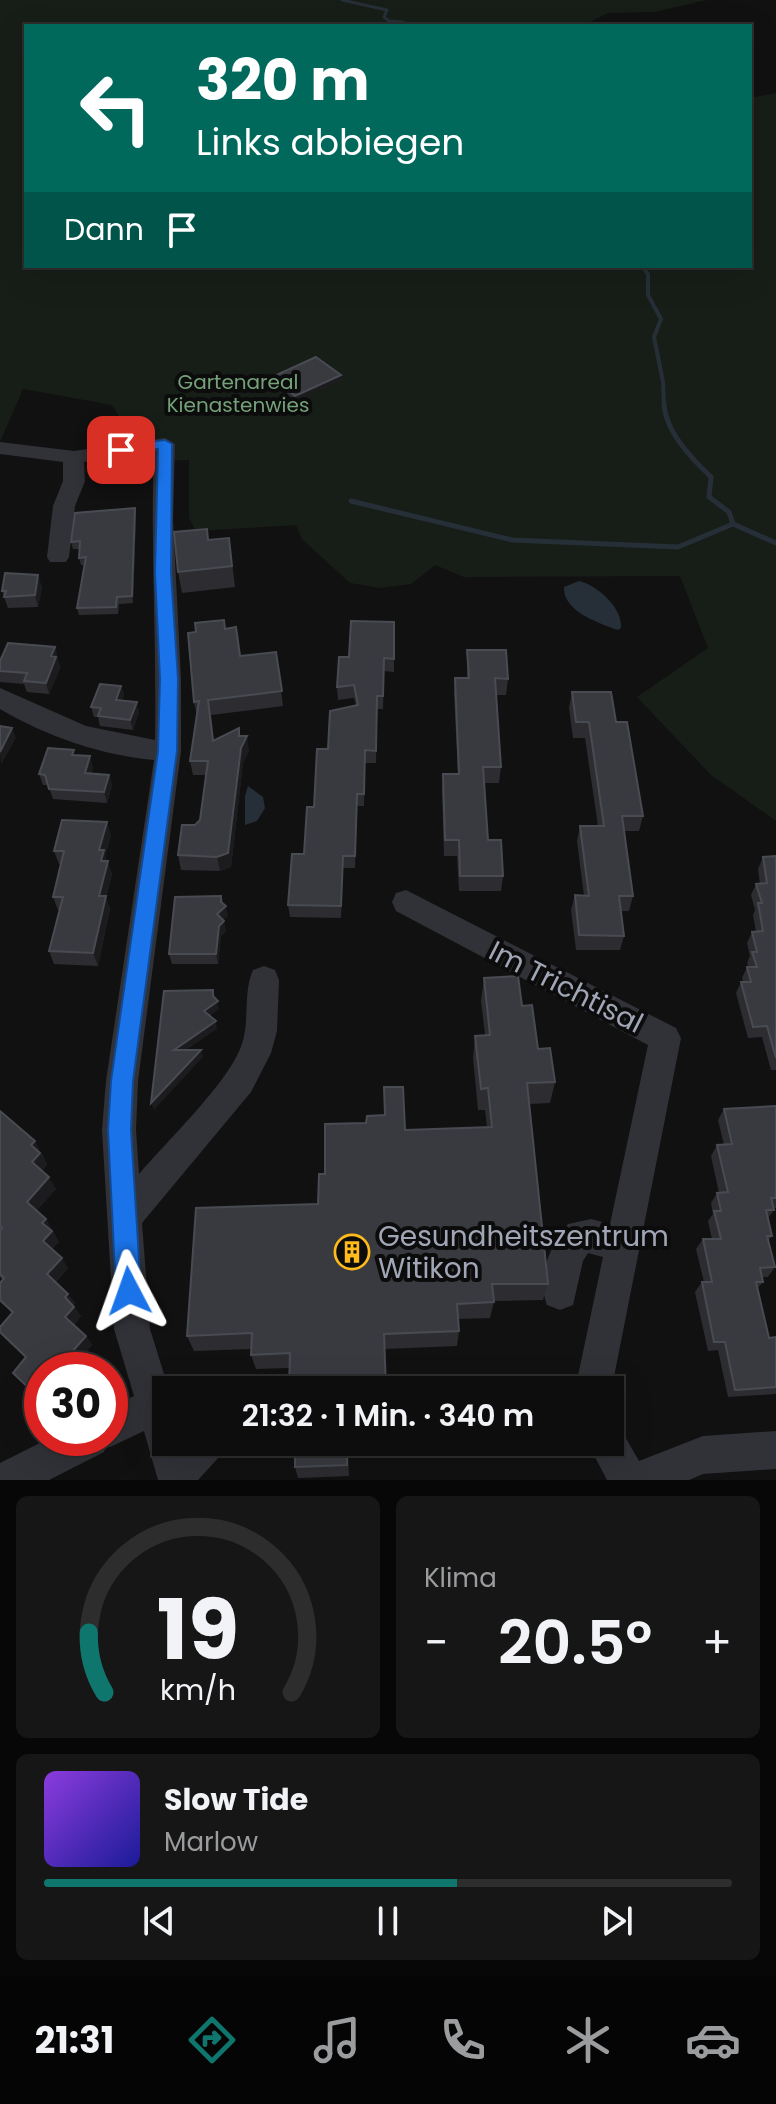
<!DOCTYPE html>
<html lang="de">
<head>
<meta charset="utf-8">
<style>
  :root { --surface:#0d0d0e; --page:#161617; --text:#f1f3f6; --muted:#9a9c9e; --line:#2d2d2e; --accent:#0f766e }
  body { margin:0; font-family:Poppins,sans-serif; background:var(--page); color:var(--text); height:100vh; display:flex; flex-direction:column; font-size:30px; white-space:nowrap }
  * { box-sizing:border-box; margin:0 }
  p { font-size:26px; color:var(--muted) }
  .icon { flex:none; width:44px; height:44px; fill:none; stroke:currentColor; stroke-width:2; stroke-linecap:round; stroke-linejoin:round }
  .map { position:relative; height:1480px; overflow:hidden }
  .sheet { display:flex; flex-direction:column; gap:16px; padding:16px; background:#070708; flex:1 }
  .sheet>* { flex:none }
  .banner { position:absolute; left:24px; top:24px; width:728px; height:244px; border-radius:0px; box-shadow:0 8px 32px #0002,0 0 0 2px var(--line); background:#00695c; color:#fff; overflow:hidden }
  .speed { position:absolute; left:24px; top:1352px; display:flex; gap:16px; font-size:40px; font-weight:700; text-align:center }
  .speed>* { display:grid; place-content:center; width:104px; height:104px; border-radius:50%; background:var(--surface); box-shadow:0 8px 32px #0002,0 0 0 2px var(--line); line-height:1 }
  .speed .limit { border:12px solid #d22; background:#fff; color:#111 }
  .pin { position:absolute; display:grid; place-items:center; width:68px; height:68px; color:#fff; margin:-34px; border-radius:16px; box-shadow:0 4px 12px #0006 }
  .me { position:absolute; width:88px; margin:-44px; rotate:356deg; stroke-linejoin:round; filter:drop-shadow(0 0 6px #0008) }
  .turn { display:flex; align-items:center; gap:28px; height:168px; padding:0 40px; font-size:36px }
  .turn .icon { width:104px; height:104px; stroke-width:2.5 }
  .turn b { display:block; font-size:56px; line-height:68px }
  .then { display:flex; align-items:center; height:76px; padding:0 40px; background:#0003; gap:16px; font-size:30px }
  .big { font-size:60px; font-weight:600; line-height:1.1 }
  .sheet .widget { flex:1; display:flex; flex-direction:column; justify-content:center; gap:12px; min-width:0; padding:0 28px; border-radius:12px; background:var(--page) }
  .sheet .dial { align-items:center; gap:0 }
  .dial svg { height:208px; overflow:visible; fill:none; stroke:var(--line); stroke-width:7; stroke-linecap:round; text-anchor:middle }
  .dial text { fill:var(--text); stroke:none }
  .song { display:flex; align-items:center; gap:24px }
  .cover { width:96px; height:96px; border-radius:12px; background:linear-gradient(135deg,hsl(270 70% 55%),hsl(240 70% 35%)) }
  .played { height:8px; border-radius:4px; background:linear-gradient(90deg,var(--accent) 60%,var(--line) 60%) }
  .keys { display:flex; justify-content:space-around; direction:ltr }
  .heat { display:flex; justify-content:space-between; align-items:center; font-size:44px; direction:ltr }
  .sheet .tiles { flex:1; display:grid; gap:16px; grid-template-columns:1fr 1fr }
  .widget:last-child { grid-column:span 2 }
  .trip { position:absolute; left:152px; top:1376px; width:472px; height:80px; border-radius:0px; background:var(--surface); box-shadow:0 8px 32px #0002,0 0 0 2px var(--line); font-weight:600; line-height:80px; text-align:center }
  .tabs { display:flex; height:128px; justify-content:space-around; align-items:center; background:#050506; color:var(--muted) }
  .tabs .icon { width:56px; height:56px }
  .tabs .active { color:var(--accent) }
  .tabs b { font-size:36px; color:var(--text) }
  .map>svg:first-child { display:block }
  .green { fill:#171e18 }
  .water { fill:#262f37 }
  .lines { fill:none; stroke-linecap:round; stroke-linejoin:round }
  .stream-far2 { stroke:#262f37; stroke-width:3 }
  .stream-far1 { stroke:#262f37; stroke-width:4 }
  .stream { stroke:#262f37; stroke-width:5 }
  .minor { fill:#313238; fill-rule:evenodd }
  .wall { fill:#2d2d31 }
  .shaded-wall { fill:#1c1c1f }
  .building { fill:#393a3f; stroke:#494b52; stroke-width:2 }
  .route { fill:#1a73e8; stroke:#114b97; stroke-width:2 }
  .labels { text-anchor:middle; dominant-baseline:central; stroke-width:8; stroke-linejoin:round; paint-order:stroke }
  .far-park-label { font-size:20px; fill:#75a279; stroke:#0c0c0d }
  .near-street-label { font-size:28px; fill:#a0a6b5; stroke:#0c0c0d }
  .near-poi-label { font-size:28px; fill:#a0a6b5; stroke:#0c0c0d; text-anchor:start }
</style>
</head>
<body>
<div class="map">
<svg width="776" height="1480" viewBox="0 0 776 1480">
  <rect width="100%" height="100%" fill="#111112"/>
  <path class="green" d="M0 0H707L655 12 608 13 582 26H26V266H750V98L776 93V821L711 775 637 697 708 648 680 576 464 577 435 565 411 584 380 588 350 583 302 539 296 525 196 531 189 518V460L164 461 165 445 138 446 112 405 23 389 0 442Z"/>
  <path class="water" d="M579 581C597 585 623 608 621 628L618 630C599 623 563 612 564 587Z
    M248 786 263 797 265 808 257 821 245 825V796Z"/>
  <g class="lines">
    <path class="stream-far2" d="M342 0 387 10 384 17 389 21 403 22 406 26"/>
    <path class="stream-far1" d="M642 266 648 274V295L661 319 654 337 663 382 664 405"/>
    <path class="stream" d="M664 403C665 431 691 458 711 477L709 497 729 512 733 524 776 543
      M351 501 512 540 678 547 733 524"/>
    <path class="minor" d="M165 438 175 444 173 520 181 679V751L138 1081 136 1130 139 1174C166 1142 225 1086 240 1049 251 1024 242 995 253 970L264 966 275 970 279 980 277 1031 271 1053 251 1092 142 1223 150 1329 169 1390H166V1442H225L220 1456 198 1480H158L144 1431 110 1447 106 1446 104 1452 49 1480H0V1463L50 1438H110V1408L134 1396 114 1329 102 1130 106 1081 154 760C100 755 46 736 0 709V688L86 726 155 740C157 644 150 548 154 452L84 462 85 481 75 506 69 557 66 562H50L47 557 53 506 63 481V462L0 454V442L74 451Z
      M406 890 676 1028 681 1038 610 1397V1390H575L603 1257 588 1253 583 1261 573 1305 560 1310 547 1305C536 1277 550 1246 568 1224L591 1219 610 1224 648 1045 396 911 392 902 396 893Z
      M610 1424 620 1428 639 1461 703 1436 776 1431V1469L703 1474 689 1480H607L587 1442H610Z"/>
  </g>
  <path class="wall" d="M341 375V380L296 401 273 382 272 377Z
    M135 508 136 516 133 603 119 604 118 614 79 615 77 608 84 565H81L79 558 80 549H73L71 542Z
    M229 538 235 587 182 593 178 572 209 540Z
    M42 587 38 607 8 608 2 591Z
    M394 622V672L384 671 383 709H377L376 763H365L364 806H357L355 868H343L341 918 290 917 288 905 304 854 328 749 356 706 354 698 338 700 337 687 349 657Z
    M225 629 240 656 276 652 283 706 211 715 214 740 239 728 240 736 249 751 243 763 231 867 220 871 181 870 178 855 195 825 200 820 206 775H193L190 761 197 716 194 702Z
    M55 647 60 668 49 694 27 692 24 684 0 682V661Z
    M467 650 508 679 506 695H496L501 767 499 783H484L488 840 503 876 501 891H459L457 856H444L442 790 443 774H458L454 694 455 678H467Z
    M121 686 124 695 122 700 139 711 133 730 100 726 98 717H94L91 707Z
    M572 692 616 722 643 816 639 831H624L633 896 629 911H621L624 936 620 950H576L571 910 575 895 584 896 577 841 580 826H598L585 738H573L569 708Z
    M76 755 93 767 91 774 109 775 112 785 107 803 53 799 48 785H43L39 774Z
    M111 835 105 856 112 874 106 898 110 909 98 966 54 964 49 951 60 910H58L53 897 61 864H59L54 851Z
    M776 856V1070H771L762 1037 748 1038 736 993 741 982H743L742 978 747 967H749L747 963 750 956 747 943 752 932 756 931 753 915 755 910 751 895 756 884H760L758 869 763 857Z
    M221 896 228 916 223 920 226 931 221 936 218 964H172L169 954Z
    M484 978 522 1006 538 1049 555 1082 550 1103 529 1104 548 1284 543 1300 494 1301 490 1318 458 1319 459 1331 457 1346 385 1349 289 1368 256 1369 251 1355V1349L194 1351 187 1336 318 1204 325 1174 405 1130 487 1127 485 1110H478L473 1058 475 1036 485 1035 481 1001Z
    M776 1106V1208H773L774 1210 768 1218 772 1236 768 1241 775 1267 768 1277H762L763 1282 757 1289 769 1338 776 1337V1394L728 1397 718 1350 708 1351 695 1292 702 1282H704L696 1249 703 1239H712L708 1221 713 1214 711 1203 717 1193H719L711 1156 717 1145H724L718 1120 724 1109Z
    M0 1111 42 1154 47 1165 42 1171 56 1189 36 1211 46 1219 59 1242 52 1249 68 1268 56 1282 68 1294 75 1303 73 1306 81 1316 74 1325 86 1336 92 1345 71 1370H42V1402L13 1373 26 1358 0 1332 12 1313 0 1302V1283L3 1280 0 1277Z
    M295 1442H369V1451L348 1452 349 1476 298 1478 295 1467Z"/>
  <path class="shaded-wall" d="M341 375V380L296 401 295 396Z
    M135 508 136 516 133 603 132 596Z
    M38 575 42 587 38 607 35 595Z
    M55 647 60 668 49 694 46 683 51 656Z
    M121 686 124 695 119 709 116 700Z
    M137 702 139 711 133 730 130 720Z
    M12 728 16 738 1 765 0 752Z
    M239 728 241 743 247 736 249 751 243 763 231 867 220 871 217 857 239 736Z
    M90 756 93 767 88 784 85 773Z
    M109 775 112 785 107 803 104 792Z
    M107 822 111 835 105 856 112 874 106 898 110 909 98 966 93 953 99 896V850Z
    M221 896 223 906H226L228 916 219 924 217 914Z
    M224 921 226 931 221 936 218 964 216 954 219 926Z
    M213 990 219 1009 206 1019 204 1011 213 996Z
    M216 1021 217 1029 176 1057 174 1050Z
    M201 1050 203 1057 154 1110 151 1103Z
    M35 1141 47 1165 39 1174 32 1162 31 1145Z
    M49 1177 56 1189 34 1213 27 1202Z
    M46 1219 59 1242 50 1252 43 1241 42 1223Z
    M62 1258 68 1268 54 1284 47 1274Z
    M68 1294 75 1303 72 1307 65 1297Z
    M74 1307 81 1316 72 1327 65 1317Z
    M86 1336 92 1345 71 1370H56Z
    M42 1386V1402L35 1394Z"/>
  <path class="building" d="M316 357 341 375 295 396 272 377Z
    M135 508 132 596 117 597 116 607 77 608 86 557 79 558 80 541 71 542 75 513Z
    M207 529 208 540 229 538 232 566 178 572 174 532Z
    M5 573 38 575 35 595 4 597 6 591H2Z
    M224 620 225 629 236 627 240 656 276 652 282 691 208 700 213 741 239 728V736H247L241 748 228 853 217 857 178 855 182 825H195L200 820 208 761H190L199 701 194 702 188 633 196 632 195 623Z
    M351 621 394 622V659L384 658 383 696H377L376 751 365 750 364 794H357L355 856H343L341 906 288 905 292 854H304L307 807H314L317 749H328L330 711 358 705 354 685 337 687 339 657H349Z
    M8 643 55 647 51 656 56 657 46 683 24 681 27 673 0 671V661Z
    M467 650H506L508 679 495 678 501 767H483L488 840H501L503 876H460L459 840H445L443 774H459L455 678H469Z
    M100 684 121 686 116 700 137 702 130 720 98 716 101 708 91 707Z
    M572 692H611L616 722H627L643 816H622L633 896H619L624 936 579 935 575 895 589 896 580 826H604L589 722H576Z
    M0 726 12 728 0 752Z
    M48 748 74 750 72 755 90 756 85 773 109 775 104 792 49 789 45 775 39 774Z
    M62 820 107 822 99 850H104L101 861H108L99 896H106L93 953 49 951 63 897H53L64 851H54Z
    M776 856V1058L767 1026 753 1027 741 982H751L747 967H757L752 952H757L752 932 763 931 758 903H762L756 884 767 883 763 857Z
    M221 896V902L226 906 217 914 224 921 219 926 216 954H169L175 897Z
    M518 976 522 1006 532 1005 538 1049 550 1048 555 1082 527 1083 548 1284H492L494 1302 457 1304 459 1331 384 1334 386 1390H289L290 1353 251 1355 252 1333 187 1336 196 1208 318 1204 319 1174H325V1124L366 1123 367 1116 385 1115 384 1087H403L405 1130 492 1127 488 1088 481 1089 475 1036 490 1035 484 978Z
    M213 990V996L218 1001 204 1011 216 1021 174 1050H201L151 1103 164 991Z
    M776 1106V1198H771L774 1210H766L772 1236H767L775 1267 760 1268 763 1282H756L769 1338 776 1337V1387L735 1390 725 1342H714L702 1282H712L703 1239H721L714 1211H721L717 1193 728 1192 717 1145 732 1144 724 1109Z
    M0 1111 35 1141 31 1145 40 1153 32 1162 49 1177 27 1202 46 1219 42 1223 52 1231 43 1241 62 1258 47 1274 68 1294 65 1297 74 1307 65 1317 86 1336 56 1370H42V1386L35 1394 13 1373 26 1357 0 1332V1327L13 1312 0 1300V1283L4 1278 0 1274V1230L2 1228 0 1225Z
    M295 1442H347V1465L295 1467Z"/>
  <path class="route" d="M165 440 172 444 171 573 178 679 177 751 133 1081 131 1130 141 1291 138 1300 129 1304 120 1300 116 1291 108 1130 111 1081 158 751 160 679 155 573 158 449 121 454 114 450 121 445Z"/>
  <defs>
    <g id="building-ring" transform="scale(1.8)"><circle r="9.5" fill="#0c0c0d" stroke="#ffba1c" stroke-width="1.5"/><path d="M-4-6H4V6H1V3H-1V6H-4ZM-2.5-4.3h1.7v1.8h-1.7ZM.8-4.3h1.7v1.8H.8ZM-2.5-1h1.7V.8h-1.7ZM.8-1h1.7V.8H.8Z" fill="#ffba1c"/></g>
  </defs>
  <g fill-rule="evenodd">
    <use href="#building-ring" x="352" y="1252"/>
  </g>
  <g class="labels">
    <g class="far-park-label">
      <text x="238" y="382">Gartenareal<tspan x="238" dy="23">Kienastenwies</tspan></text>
    </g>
    <g class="near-street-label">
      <text transform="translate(566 987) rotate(27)">Im Trichtisal</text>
    </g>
    <g class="near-poi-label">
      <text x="378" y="1236">Gesundheitszentrum<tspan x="378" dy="32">Witikon</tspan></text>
    </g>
  </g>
</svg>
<div class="speed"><div class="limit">30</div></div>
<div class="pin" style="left:121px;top:450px;background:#d93025"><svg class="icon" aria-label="arrive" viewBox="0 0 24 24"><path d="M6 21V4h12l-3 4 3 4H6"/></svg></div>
<svg class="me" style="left:129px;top:1291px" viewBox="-20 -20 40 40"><path d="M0-17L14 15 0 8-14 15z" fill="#1a73e8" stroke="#fff" stroke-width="4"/></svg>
<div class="trip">21:32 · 1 Min. · 340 m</div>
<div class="banner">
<div class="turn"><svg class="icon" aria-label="left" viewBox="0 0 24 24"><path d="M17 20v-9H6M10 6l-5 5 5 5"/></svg><div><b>320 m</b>Links abbiegen</div></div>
<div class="then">Dann<svg class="icon" aria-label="arrive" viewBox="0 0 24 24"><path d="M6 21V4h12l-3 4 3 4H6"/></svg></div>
</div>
</div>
<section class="sheet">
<div class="tiles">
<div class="widget dial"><svg viewBox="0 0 100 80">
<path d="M14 69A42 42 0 1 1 86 69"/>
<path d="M14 69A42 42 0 0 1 8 46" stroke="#0f766e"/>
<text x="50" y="56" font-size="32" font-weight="700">19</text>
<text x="50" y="72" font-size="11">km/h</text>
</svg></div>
<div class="widget"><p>Klima</p>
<div class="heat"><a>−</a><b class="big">20.5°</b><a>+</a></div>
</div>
<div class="widget">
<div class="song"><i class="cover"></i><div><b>Slow Tide</b><p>Marlow</p></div></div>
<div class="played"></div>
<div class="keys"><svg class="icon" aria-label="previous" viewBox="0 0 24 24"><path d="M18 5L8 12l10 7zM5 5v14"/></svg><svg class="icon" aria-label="pause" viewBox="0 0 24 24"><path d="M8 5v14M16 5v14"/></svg><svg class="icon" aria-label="next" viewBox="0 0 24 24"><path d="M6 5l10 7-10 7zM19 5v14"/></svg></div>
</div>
</div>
</section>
<nav class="tabs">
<b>21:31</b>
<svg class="icon active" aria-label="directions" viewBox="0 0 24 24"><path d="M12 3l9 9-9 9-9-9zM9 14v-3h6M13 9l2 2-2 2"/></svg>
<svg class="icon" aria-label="music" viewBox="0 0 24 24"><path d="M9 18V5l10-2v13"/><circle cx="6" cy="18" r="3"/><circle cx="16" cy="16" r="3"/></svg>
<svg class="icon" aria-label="phone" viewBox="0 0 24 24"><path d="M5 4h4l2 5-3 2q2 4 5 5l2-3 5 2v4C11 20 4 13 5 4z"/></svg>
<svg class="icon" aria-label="climate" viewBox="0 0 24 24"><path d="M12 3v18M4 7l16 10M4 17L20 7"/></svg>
<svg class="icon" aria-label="car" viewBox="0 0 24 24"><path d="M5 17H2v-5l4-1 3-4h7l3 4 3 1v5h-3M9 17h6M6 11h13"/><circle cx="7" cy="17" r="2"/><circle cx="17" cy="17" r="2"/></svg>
</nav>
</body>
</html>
